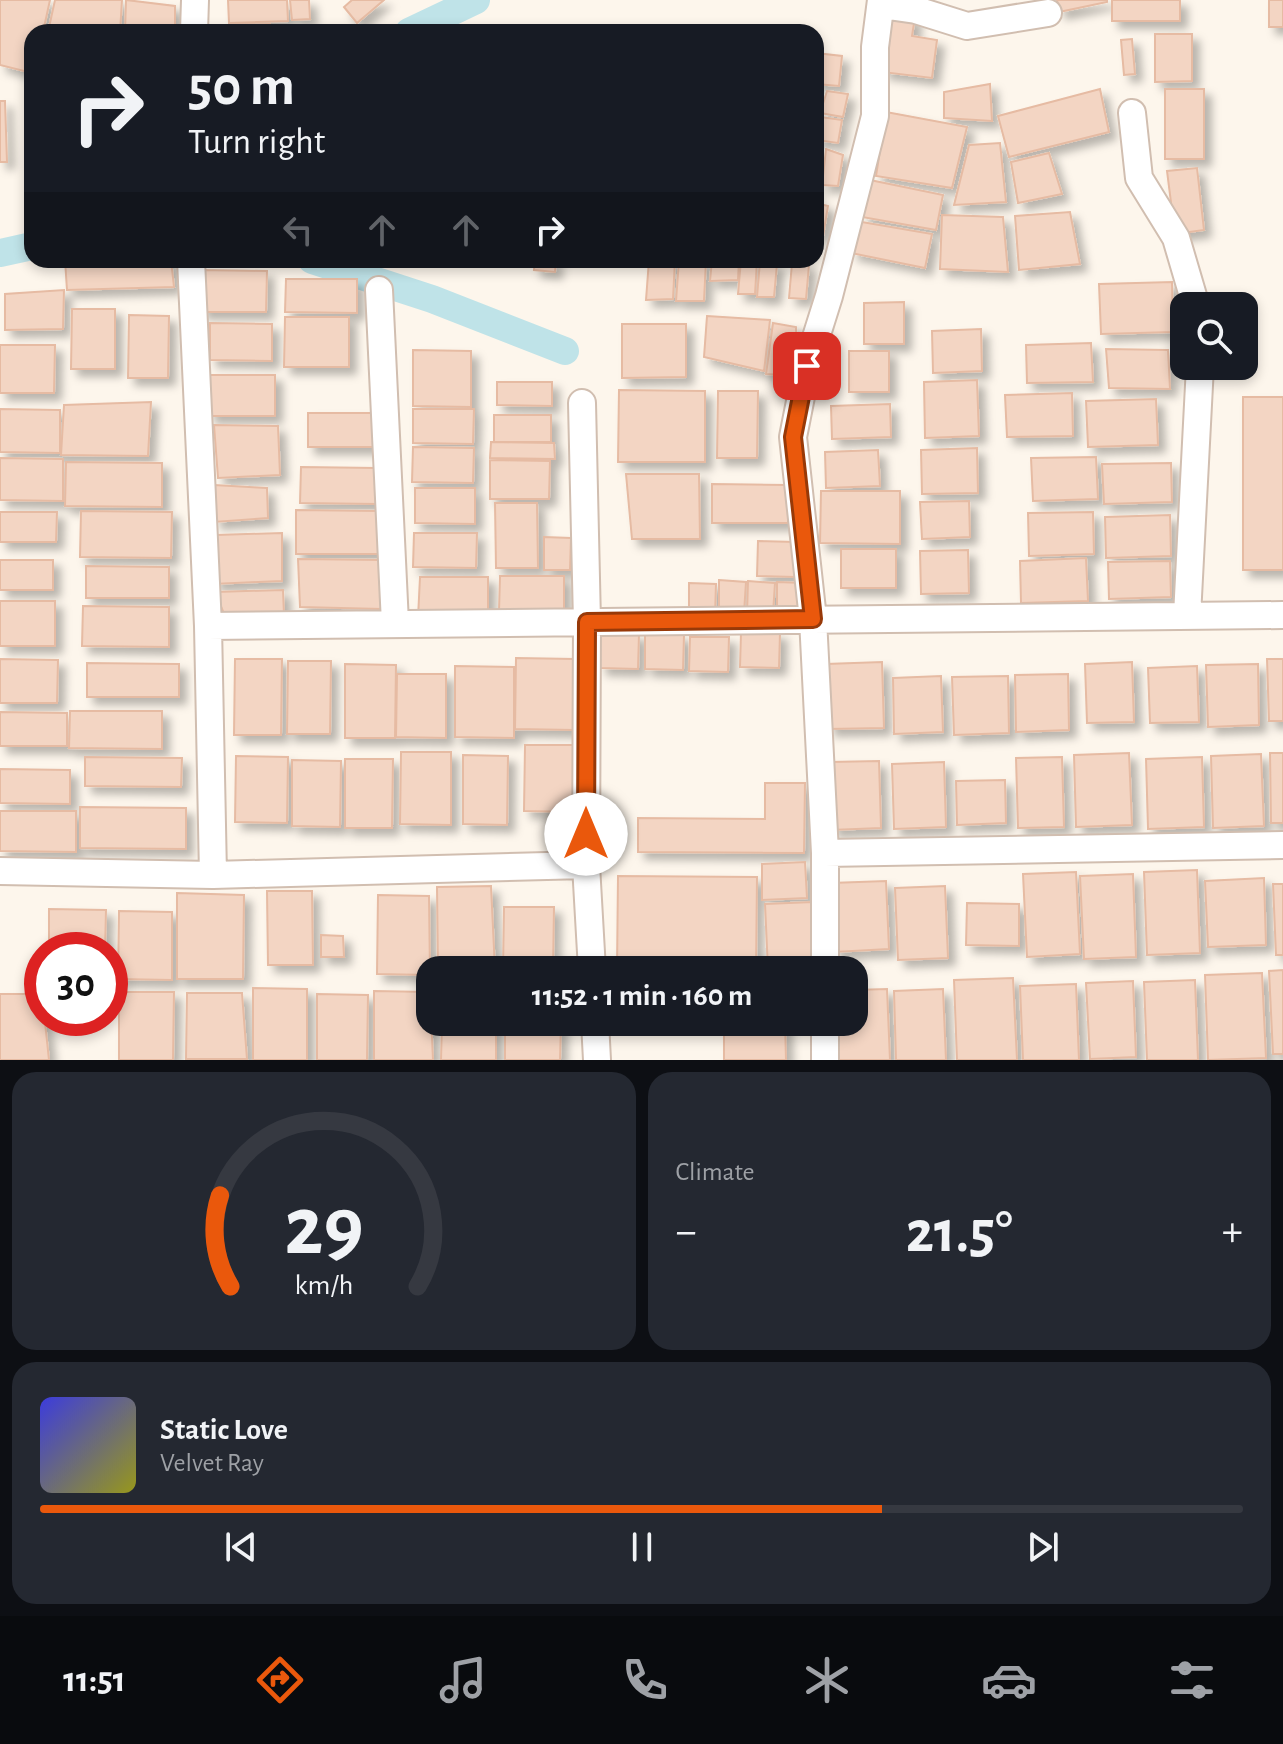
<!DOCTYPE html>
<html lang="en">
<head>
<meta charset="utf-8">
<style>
  :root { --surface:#171b24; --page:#242831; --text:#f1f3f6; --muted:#9ea1a6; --line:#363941; --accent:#ea580c }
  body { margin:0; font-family:"Alegreya Sans",sans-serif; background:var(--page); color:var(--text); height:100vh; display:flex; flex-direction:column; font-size:30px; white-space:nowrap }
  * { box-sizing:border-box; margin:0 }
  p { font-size:26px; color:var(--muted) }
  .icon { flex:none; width:44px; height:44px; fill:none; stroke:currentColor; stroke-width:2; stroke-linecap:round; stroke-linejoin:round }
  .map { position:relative; height:1060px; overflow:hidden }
  .drawer { display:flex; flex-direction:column; gap:12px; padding:12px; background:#0d0f14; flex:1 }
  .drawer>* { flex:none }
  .guide { position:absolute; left:24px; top:24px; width:800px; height:244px; border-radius:24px; box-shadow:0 4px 12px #0003; background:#171b24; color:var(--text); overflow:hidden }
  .controls { position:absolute; left:1170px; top:292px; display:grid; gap:16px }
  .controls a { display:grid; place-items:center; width:88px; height:88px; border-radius:16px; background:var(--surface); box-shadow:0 4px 12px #0003; font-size:40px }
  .speed { position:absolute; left:24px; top:932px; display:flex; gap:16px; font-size:40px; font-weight:700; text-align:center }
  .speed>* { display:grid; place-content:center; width:104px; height:104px; border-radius:50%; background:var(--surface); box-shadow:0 4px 12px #0003; line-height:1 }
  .speed .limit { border:12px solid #d22; background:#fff; color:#111 }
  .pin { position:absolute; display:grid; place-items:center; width:68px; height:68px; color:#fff; margin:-34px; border-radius:16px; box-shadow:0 4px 12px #0006 }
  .me { position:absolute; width:88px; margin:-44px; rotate:0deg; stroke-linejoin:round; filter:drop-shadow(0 0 6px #0008) }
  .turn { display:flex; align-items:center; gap:28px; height:168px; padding:0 32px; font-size:36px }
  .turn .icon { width:104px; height:104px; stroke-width:2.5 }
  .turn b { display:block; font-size:56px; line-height:68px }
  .lanes { display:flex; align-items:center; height:76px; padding:0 32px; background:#0003; justify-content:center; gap:40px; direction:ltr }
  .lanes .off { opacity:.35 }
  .big { font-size:60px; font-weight:700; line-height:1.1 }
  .drawer .card { flex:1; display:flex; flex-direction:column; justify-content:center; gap:12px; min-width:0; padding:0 28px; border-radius:24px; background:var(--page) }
  .drawer .dial { align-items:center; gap:0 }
  .dial svg { height:208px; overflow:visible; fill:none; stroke:var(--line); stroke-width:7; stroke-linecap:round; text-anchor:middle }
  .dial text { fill:var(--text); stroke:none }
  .song { display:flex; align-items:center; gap:24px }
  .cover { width:96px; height:96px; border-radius:12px; background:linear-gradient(135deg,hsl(240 70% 55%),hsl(60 70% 35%)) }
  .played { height:8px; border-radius:4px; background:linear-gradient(90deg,var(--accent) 70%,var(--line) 70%) }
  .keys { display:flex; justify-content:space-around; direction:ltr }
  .heat { display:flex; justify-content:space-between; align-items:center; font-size:44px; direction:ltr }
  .drawer .tiles { flex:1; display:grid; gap:12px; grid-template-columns:1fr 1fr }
  .card:last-child { grid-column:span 2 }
  .trip { position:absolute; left:416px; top:956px; width:452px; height:80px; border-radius:24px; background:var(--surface); box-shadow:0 4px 12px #0003; font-weight:700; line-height:80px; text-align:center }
  .tab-bar { display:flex; height:128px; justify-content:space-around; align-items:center; background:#090b0e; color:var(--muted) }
  .tab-bar .icon { width:56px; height:56px }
  .tab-bar .active { color:var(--accent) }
  .tab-bar b { font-size:36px; color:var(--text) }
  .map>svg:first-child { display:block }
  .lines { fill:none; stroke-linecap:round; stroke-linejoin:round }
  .canal { stroke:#bfe3e8; stroke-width:28 }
  .building { fill:#f3d5c3; stroke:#e6bba3; stroke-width:2; filter:url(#shadow) }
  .minor-casing { stroke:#d1beb0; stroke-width:30 }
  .minor { stroke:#fff; stroke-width:26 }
  .route-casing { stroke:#983908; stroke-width:20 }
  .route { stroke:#ea580c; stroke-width:14 }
</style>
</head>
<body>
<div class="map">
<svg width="1283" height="1060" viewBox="0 0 1283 1060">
  <defs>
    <filter id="shadow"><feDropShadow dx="7" dy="7" stdDeviation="4" flood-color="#0004"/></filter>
  </defs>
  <rect width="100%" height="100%" fill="#fdf6ec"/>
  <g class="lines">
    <path class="canal" d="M409 32 476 0
      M0 253 32 246
      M312 260 432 299 565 351"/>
  </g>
  <path class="building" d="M0 0H50L43 32H32V73L0 65Z
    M55 0H122L120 32H48Z
    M126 0 175 6V32H125Z
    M228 0H287L288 21 229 23Z
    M290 0H309L310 19 292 20Z
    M352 0H384L357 23 344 7Z
    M1057 0H1107V2L1059 12Z
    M1112 0H1180V21H1112Z
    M1269 0H1283V27H1269Z
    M889 13 915 17 912 36 937 40 932 78 882 72Z
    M270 24 271 32H231V25Z
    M323 28V32H295L294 29Z
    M1155 34H1192V81L1155 82Z
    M1132 39 1135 74 1124 75 1121 40Z
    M816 53 842 56 839 86 816 84Z
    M990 84 992 121 944 118V92Z
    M1100 89 1109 132 1009 157 998 116Z
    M1165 89H1204V159H1165Z
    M827 91 848 94 843 117 820 113Z
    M0 101H5L7 162H0Z
    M886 112 967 127 952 188 876 176Z
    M821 117 842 120 838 143 816 140Z
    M1000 143 1006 202 954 205 969 145Z
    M826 149 843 155 838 186 822 185Z
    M1049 153 1062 194 1018 203 1011 162Z
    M1197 168 1204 230 1175 234 1167 171Z
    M870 180 943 195 936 230 862 217Z
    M816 203 828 206 823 236 816 235Z
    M1070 212 1080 264 1019 270 1015 216Z
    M942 215 1003 217 1008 272 940 269Z
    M856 221 932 234 925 268 851 253Z
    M65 260H171L174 287 67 290Z
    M535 260H556L555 272 534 270Z
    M649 260H675L673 299 646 300Z
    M679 260H706L704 301H676Z
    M712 260H739L738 280 710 281Z
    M741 260 757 261 755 294H738Z
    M760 261 777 264 774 297H757Z
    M792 263 809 265 806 299 789 298Z
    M200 270 267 271 266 312H200Z
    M286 279H357V313L285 312Z
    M1172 282 1173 332 1101 334 1099 284Z
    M64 290 63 329 5 330V294Z
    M904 302V344H864V303Z
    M72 309H115V369H71Z
    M129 315 169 316 168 378H128Z
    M707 316 770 320 764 371 704 357Z
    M285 317H349V367H284Z
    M210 323 272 324V361L210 360Z
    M773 323 796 327 797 376 766 374Z
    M622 324H686V377L622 378Z
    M981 329 982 371 933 373 932 331Z
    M1091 343 1093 382 1027 383 1026 345Z
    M0 345H55L54 393H0Z
    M1106 349 1168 350 1170 389 1109 388Z
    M413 350 471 351V407L413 406Z
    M849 351H889V392H849Z
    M209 375H275V416H208Z
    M977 380 979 436 925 438 924 382Z
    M497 382H552V406L497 405Z
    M619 390 705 391V462H618Z
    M718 391H758L757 458H717Z
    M1072 393 1073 436 1007 437 1005 395Z
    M1243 397H1283V570H1243Z
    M1156 399 1158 445 1088 447 1086 401Z
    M151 402 148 456 61 455 64 405Z
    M890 404 891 437 832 439 831 406Z
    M0 409 60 410V453L0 452Z
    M413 409H474L473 444 413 443Z
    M308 413H377V447H308Z
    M494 415H551V442H494Z
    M214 425 278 426 280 475 218 478Z
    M491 442 554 443 555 459 490 458Z
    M413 447 474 448 473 483 412 482Z
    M977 448 978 493 922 494 921 450Z
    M878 450 880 486 826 488 825 452Z
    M1096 457 1098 499 1033 501 1031 458Z
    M0 458 63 459V501L0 500Z
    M490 460 550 461 549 499H490Z
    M66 462 162 463V507L65 506Z
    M1171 463 1172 502 1104 504 1102 464Z
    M301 467 377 468V504L300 503Z
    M626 474H699L700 539H632Z
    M712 484 788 485V523H712Z
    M214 485 267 488 268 518 214 522Z
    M415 488H475V524L415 523Z
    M821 491H900V544L820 543Z
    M969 501 970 537 922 539 920 502Z
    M495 503H537L538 568H496Z
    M296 510 379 511V554H296Z
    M81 511 172 512 171 558 80 557Z
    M0 512H57L56 542H0Z
    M1093 512 1094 554 1029 556 1028 513Z
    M1170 515 1171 556 1106 558 1105 517Z
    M282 533V581L213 584 216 535Z
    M414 533H477L476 568 413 567Z
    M544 537 571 538 570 570H544Z
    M758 541 796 542 795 577 757 576Z
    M841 549H896V588H841Z
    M968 550 969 593 921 594 920 551Z
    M1086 558 1088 601 1021 603 1020 561Z
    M298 559 384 560 382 609 300 607Z
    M0 560H53V590H0Z
    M1170 561 1171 597 1109 599 1108 562Z
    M86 566 169 567V598H86Z
    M500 576H564V612L499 611Z
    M420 577H488V616L418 618Z
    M719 580 746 582 744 613H719Z
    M748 581 775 583 773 614H747Z
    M777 582 804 583 803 615H777Z
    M689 583 716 584 715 615H689Z
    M283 590 284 615 227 621 215 592Z
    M0 601H55V646H0Z
    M83 606 169 607V647L82 646Z
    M741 632 780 633 779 668 740 667Z
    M600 633 639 634 638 669 600 668Z
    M645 634 684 635 683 670 645 669Z
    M690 637H729L728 672 689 671Z
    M516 658 575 659 574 730 515 729Z
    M0 659 58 660 57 703H0Z
    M235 659H282L281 735H234Z
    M1267 659H1283V721H1269Z
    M288 661H331L330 734H287Z
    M882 662 884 728 828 729 826 664Z
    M1132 662 1134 722 1087 723 1085 664Z
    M87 663 179 664V697H87Z
    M345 664 396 665 395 738H345Z
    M1258 664 1259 725 1208 727 1206 665Z
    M455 666 514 667V738L455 737Z
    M1197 666 1199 722 1150 723 1148 668Z
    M397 674H446V738L396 737Z
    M1068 674 1069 730 1016 732 1015 675Z
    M941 676 943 732 894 734 893 678Z
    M1008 676 1009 733 954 735 952 677Z
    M70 711H162V749L69 748Z
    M0 712 67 713V746H0Z
    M525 745H578L577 812 524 811Z
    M401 752H451V825L400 824Z
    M1129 753 1132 825 1076 827 1074 755Z
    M1270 753H1283V823H1271Z
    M1261 754 1264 826 1213 828 1211 756Z
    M463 755 508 756 507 825 463 824Z
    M236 756 288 757 287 823 235 822Z
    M85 757 182 758 181 787 85 786Z
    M1062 757 1064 827 1018 828 1016 758Z
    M1202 757 1204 827 1148 829 1146 759Z
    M345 759H393L392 828H345Z
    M292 760 341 761 340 827 292 826Z
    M879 761 881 828 831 830 830 762Z
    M944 762 946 827 894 829 892 764Z
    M0 769 70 770V804L0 803Z
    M1005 780 1006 823 957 825 956 781Z
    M765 783H805L804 853 638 852V818L765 819Z
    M80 807 186 808V849L80 848Z
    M0 811H76V852L0 851Z
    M805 862 807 898 762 900V864Z
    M1197 870 1200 953 1147 955 1144 872Z
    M1076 872 1080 954 1027 957 1023 874Z
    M1133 874 1136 957 1084 959 1080 876Z
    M618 876 757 877 756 970H617Z
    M1264 878 1266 945 1208 947 1205 881Z
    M886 881 889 949 834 952 831 883Z
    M1273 884H1283V955H1276Z
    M491 886 495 970H438L437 887Z
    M945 886 948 958 898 960 895 888Z
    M267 891H312L313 965H268Z
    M177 893 244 895 243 979H177Z
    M378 895 429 896 430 975 377 974Z
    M813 902 823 970H768L765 904Z
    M967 903 1019 904V946L966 945Z
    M504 907H554L553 970H503Z
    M49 909 106 910 105 950H49Z
    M119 911 172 912V980L118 979Z
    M321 935 343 936 344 957H321Z
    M1283 970V1054H1273L1269 971Z
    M1262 973 1266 1058 1208 1060 1205 975Z
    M1013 978 1017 1060H957L954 980Z
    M1195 980 1198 1060H1147L1144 982Z
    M1133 981 1136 1057 1090 1059 1086 983Z
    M1076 984 1079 1060H1023L1020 986Z
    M253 988 307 989V1060H253Z
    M887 989 890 1060H830L829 1022H854V990Z
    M943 989 946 1060H896L894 991Z
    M374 991 430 992 433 1060H374Z
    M119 992H174L173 1060H119Z
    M187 993H242L247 1059H186Z
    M0 994H42L49 1060H0Z
    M317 994 368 995 367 1060H317Z
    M442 1022H496V1060H441Z
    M505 1022H561L560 1060H505Z
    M724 1022H785L786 1060H724Z"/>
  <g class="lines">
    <g class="minor-casing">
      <path id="minor" d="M881 5 916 10 967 26 1048 13
        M194 32 195 0
        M1132 113 1139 178 1176 238 1196 306
        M191 260 208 626 213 875
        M379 290 395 623
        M582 403 587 622 586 865 592 970
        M1187 616 1200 366
        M208 626 1283 615
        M825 853 1283 845
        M0 871 213 875 586 865
        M825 970V853L813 619 793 437 807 366 829 296 875 116V47L881 0
        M595 1022 597 1060
        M825 1022V1060"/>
    </g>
    <use href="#minor" class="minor"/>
  </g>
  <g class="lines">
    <g class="route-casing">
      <path id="route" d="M586 834 587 622 813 619 793 437 807 366"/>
    </g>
    <use href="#route" class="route"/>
  </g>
</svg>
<div class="controls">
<a><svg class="icon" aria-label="search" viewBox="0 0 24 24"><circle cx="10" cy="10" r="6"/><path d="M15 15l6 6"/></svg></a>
</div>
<div class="speed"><div class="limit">30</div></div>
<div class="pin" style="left:807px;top:366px;background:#d93025"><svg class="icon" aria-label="arrive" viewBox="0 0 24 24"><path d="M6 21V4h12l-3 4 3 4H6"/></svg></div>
<svg class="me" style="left:586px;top:834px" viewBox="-20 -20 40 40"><circle r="19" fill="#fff"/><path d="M0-13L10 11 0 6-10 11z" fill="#ea580c"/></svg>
<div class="trip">11:52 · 1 min · 160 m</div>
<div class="guide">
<div class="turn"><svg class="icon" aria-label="right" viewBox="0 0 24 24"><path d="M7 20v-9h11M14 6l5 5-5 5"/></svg><div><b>50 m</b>Turn right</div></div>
<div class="lanes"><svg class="icon off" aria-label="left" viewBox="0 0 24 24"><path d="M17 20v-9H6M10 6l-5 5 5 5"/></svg><svg class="icon off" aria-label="ahead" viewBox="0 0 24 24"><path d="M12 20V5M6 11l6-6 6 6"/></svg><svg class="icon off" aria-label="ahead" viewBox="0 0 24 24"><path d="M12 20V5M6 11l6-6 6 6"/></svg><svg class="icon" aria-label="right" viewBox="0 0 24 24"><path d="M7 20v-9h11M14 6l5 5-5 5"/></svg></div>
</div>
</div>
<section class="drawer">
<div class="tiles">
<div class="card dial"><svg viewBox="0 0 100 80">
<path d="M14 69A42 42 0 1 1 86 69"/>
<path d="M14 69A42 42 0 0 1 10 34" stroke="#ea580c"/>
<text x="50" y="56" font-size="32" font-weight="700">29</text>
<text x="50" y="72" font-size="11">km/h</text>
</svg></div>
<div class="card"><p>Climate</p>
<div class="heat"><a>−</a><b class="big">21.5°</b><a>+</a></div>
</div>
<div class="card">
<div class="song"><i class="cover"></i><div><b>Static Love</b><p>Velvet Ray</p></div></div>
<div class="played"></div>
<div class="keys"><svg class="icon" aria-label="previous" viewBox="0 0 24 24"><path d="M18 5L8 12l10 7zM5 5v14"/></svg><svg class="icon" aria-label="pause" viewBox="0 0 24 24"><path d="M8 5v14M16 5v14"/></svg><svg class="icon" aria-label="next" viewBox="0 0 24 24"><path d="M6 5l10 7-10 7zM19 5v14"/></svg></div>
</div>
</div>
</section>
<nav class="tab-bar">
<b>11:51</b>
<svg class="icon active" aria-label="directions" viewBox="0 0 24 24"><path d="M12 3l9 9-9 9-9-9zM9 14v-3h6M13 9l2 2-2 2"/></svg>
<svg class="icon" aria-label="music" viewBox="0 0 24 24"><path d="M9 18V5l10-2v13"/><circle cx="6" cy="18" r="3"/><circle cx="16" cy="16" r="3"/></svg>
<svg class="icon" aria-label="phone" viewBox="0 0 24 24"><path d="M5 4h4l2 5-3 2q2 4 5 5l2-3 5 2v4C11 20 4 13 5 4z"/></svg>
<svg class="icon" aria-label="climate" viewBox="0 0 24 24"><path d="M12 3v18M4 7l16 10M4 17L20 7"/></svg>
<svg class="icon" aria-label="car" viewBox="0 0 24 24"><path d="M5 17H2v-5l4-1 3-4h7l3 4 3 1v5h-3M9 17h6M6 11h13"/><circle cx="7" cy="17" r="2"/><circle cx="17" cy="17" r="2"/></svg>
<svg class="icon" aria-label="filters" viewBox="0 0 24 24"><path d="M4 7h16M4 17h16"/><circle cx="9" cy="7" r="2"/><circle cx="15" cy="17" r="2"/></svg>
</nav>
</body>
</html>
